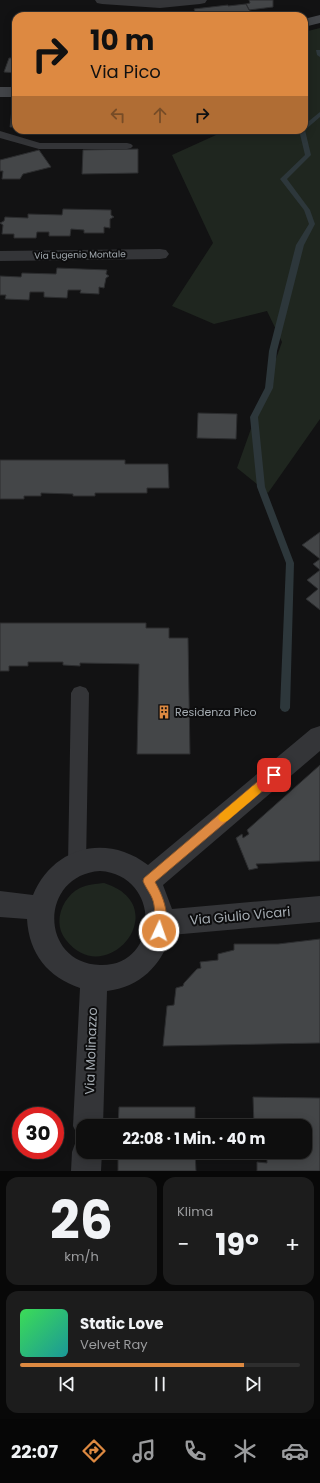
<!DOCTYPE html>
<html lang="de">
<head>
<meta charset="utf-8">
<style>
  :root { --surface:#0e0e0e; --page:#1c1c1c; --text:#f1f3f6; --muted:#9b9c9e; --line:#2e2e2e; --accent:#dd8941 }
  body { margin:0; font-family:Poppins,sans-serif; background:var(--page); color:var(--text); height:100vh; display:flex; flex-direction:column; font-size:15px; white-space:nowrap }
  * { box-sizing:border-box; margin:0 }
  p { font-size:13px; color:var(--muted) }
  .icon { flex:none; width:22px; height:22px; fill:none; stroke:currentColor; stroke-width:2; stroke-linecap:round; stroke-linejoin:round }
  .map { position:relative; height:1171px; overflow:hidden }
  .sheet { display:flex; flex-direction:column; gap:6px; padding:6px; background:#080808; flex:1 }
  .sheet>* { flex:none }
  .banner { position:absolute; left:12px; top:12px; width:296px; height:122px; border-radius:12px; box-shadow:0 2px 10px #0003,0 0 0 1px var(--line); background:#dd8941; color:#111; overflow:hidden }
  .speed { position:absolute; left:12px; top:1107px; display:flex; gap:8px; font-size:20px; font-weight:700; text-align:center }
  .speed>* { display:grid; place-content:center; width:52px; height:52px; border-radius:50%; background:var(--surface); box-shadow:0 2px 10px #0003,0 0 0 1px var(--line); line-height:1 }
  .speed .limit { border:6px solid #d22; background:#fff; color:#111 }
  .pin { position:absolute; display:grid; place-items:center; width:34px; height:34px; color:#fff; margin:-17px; border-radius:8px; box-shadow:0 2px 6px #0006 }
  .me { position:absolute; width:44px; margin:-22px; rotate:3deg; stroke-linejoin:round; filter:drop-shadow(0 0 3px #0008) }
  .turn { display:flex; align-items:center; gap:14px; height:84px; padding:0 12px; font-size:18px }
  .turn .icon { width:52px; height:52px; stroke-width:2.5 }
  .turn b { display:block; font-size:28px; line-height:34px }
  .lanes { display:flex; align-items:center; height:38px; padding:0 12px; background:#0003; justify-content:center; gap:20px; direction:ltr }
  .lanes .off { opacity:.35 }
  .big { font-size:30px; font-weight:700; line-height:1.1 }
  .sheet .card { flex:1; display:flex; flex-direction:column; justify-content:center; gap:6px; min-width:0; padding:0 14px; border-radius:12px; background:var(--page) }
  .sheet .dial { align-items:center; gap:0 }
  .dial b { font-size:52px; line-height:1 }
  .song { display:flex; align-items:center; gap:12px }
  .cover { width:48px; height:48px; border-radius:6px; background:linear-gradient(135deg,hsl(130 70% 55%),hsl(180 70% 35%)) }
  .played { height:4px; border-radius:2px; background:linear-gradient(90deg,var(--accent) 80%,var(--line) 80%) }
  .keys { display:flex; justify-content:space-around; direction:ltr }
  .heat { display:flex; justify-content:space-between; align-items:center; font-size:22px; direction:ltr }
  .sheet .tiles { flex:1; display:grid; gap:6px; grid-template-columns:1fr 1fr }
  .card:last-child { grid-column:span 2 }
  .trip { position:absolute; left:76px; top:1119px; width:236px; height:40px; border-radius:12px; background:var(--surface); box-shadow:0 2px 10px #0003,0 0 0 1px var(--line); font-weight:700; line-height:40px; text-align:center }
  .tabs { display:flex; height:64px; justify-content:space-around; align-items:center; background:#060606; color:var(--muted) }
  .tabs .icon { width:28px; height:28px }
  .tabs .selected { color:var(--accent) }
  .tabs b { font-size:18px; color:var(--text) }
  .map>svg:first-child { display:block }
  .green { fill:#1f261f }
  .lines { fill:none; stroke-linecap:round; stroke-linejoin:round }
  .stream { fill:#2d373b; fill-rule:evenodd }
  .building { fill:#444648; stroke:#2c2d2f }
  .lane { fill:#343538; fill-rule:evenodd }
  .street { fill:#343538; fill-rule:evenodd }
  .secondary { fill:#424448; fill-rule:evenodd }
  .route { fill:#dd8941; stroke:#90592a }
  .slow { fill:#f59e0b }
  .labels { text-anchor:middle; dominant-baseline:central; stroke-width:4; stroke-linejoin:round; paint-order:stroke }
  .far-street-label { font-size:9px; fill:#a5acb2; stroke:#0d0d0e }
  .poi-label { font-size:11px; fill:#a5acb2; stroke:#0d0d0e; text-anchor:start }
  .near-street-label { font-size:13px; fill:#a5acb2; stroke:#0d0d0e }
</style>
</head>
<body>
<div class="map">
<svg width="320" height="1171" viewBox="0 0 320 1171">
  <rect width="100%" height="100%" fill="#121213"/>
  <path class="green" d="M320 28V419L268 493 237 468 282 342 267 311 214 324 172 306 213 243 172 155 227 130H304V32Z
    M104 883C177 906 106 992 66 940 52 923 62 897 80 888 88 884 96 884 104 883Z"/>
  <g class="lines">
    <path class="stream" d="M316 50H320V57L317 55Z
      M320 112V117L305 130 311 155 287 179 310 210 315 224 304 245 277 351 273 388 258 417 265 487 294 563 290 708 288 711 285 712 282 711 280 708 286 563 257 487 250 417 265 388 269 351 296 245 309 224 304 210 280 179 305 155 299 130H304V125Z"/>
  </g>
  <path class="building" d="M249 0H273V7L249 10 246 4 250 3Z
    M246 4 253 16H197L194 9 228 5V6Z
    M64 12 76 13V15H86L51 16 52 13 64 14Z
    M109 13H147L171 14V16H109Z
    M16 52V73L4 72 9 58H14Z
    M12 109H16V127H10Z
    M138 149V173L82 174 83 150Z
    M39 150 51 167 23 174 20 179H2L3 171H0V160Z
    M63 209 111 210V215L114 217 110 219V228L104 227V233H84V230L71 229 70 236H49V232H37L36 238H14V234H2L3 225 0 223 4 221 5 217 28 218V214L62 215Z
    M57 268 107 270 106 274 109 276 106 278 104 288 99 287V294L80 293 81 290H68L67 298 44 297V292H30L29 300 5 299 6 295H0V276L21 277 22 273 56 274Z
    M198 413 237 414 236 439 197 438Z
    M0 460H125V464H168L169 488H147V493H95V496H73V494L41 493V496H24V499H0Z
    M320 532V610L306 599 318 589 307 580 320 570 313 564 320 559 302 545Z
    M0 623H146V628H169V638H188L190 754H137L139 664 80 663V666L63 665V662H28V666H9V671H0Z
    M320 765V861L256 864 258 868 249 870 236 838 242 834 243 838 249 834 247 830Z
    M320 939V1043L163 1046 167 1006 174 1005 176 988 183 986 184 983 197 969 201 968 200 962 218 960V954L234 950V944H278Z
    M253 1097 320 1098V1171H257V1162L267 1163V1152H305V1126H254Z
    M119 1107H195V1126H118Z
    M118 1152H195L196 1171H118Z"/>
  <g class="lines">
    <path class="lane" d="M0 131 40 143H127L131 144 133 146 131 148 127 149H39L0 138Z
      M80 686 86 688 89 693 86 865 84 871 77 874 70 871 68 865 71 693 74 688Z"/>
    <path class="street" d="M95 0H207L205 3 200 4 160 8 102 4 97 3Z
      M160 249 166 250 169 254 166 258 160 259 0 261V251Z
      M320 726V751L163 885 172 909 320 896V922L171 935C161 966 140 987 107 991L103 1126H83V1152H102L101 1171H71L72 1152 76 1141 83 1139 78 1136 73 1126 80 988C48 977 29 954 27 919L0 917V891L33 895C53 847 106 833 148 865L311 729ZM100 871C162 875 160 967 100 965 39 963 39 875 100 871Z"/>
    <path class="secondary" d="M320 15V23L304 27V19Z
      M0 87H16V97H0Z"/>
  </g>
  <path class="route" d="M274 770 278 771 279 775 278 778 155 882C164 898 171 917 163 935L159 936 155 935C152 927 156 914 154 905 153 896 146 889 143 881L144 878 270 771Z"/>
  <path class="slow" d="M257 785 260 786 262 789 260 793 227 821 223 822 220 821 218 818 220 814 253 786Z"/>
  <defs>
    <g id="building-bare" transform="scale(1.08)"><path d="M-4-6H4V6H1V3H-1V6H-4ZM-2.5-4.3h1.7v1.8h-1.7ZM.8-4.3h1.7v1.8H.8ZM-2.5-1h1.7V.8h-1.7ZM.8-1h1.7V.8H.8Z" fill="#dd8941" stroke="#0d0d0e" stroke-width="2.5" paint-order="stroke"/></g>
  </defs>
  <g fill-rule="evenodd">
    <use href="#building-bare" x="164" y="712"/>
  </g>
  <g class="labels">
    <g class="far-street-label">
      <text transform="translate(80 255) rotate(-1)">Via Eugenio Montale</text>
    </g>
    <g class="poi-label">
      <text x="175" y="712">Residenza Pico</text>
    </g>
    <g class="near-street-label">
      <text transform="translate(240 916) rotate(-5)">Via Giulio Vicari</text>
      <text transform="translate(91 1051) rotate(-88)">Via Molinazzo</text>
    </g>
  </g>
</svg>
<div class="speed"><div class="limit">30</div></div>
<div class="pin" style="left:274px;top:775px;background:#d93025"><svg class="icon" aria-label="arrive" viewBox="0 0 24 24"><path d="M6 21V4h12l-3 4 3 4H6"/></svg></div>
<svg class="me" style="left:159px;top:931px" viewBox="-20 -20 40 40"><circle r="17" fill="#dd8941" stroke="#fff" stroke-width="3"/><path d="M0-11L8 9 0 5-8 9z" fill="#fff"/></svg>
<div class="trip">22:08 · 1 Min. · 40 m</div>
<div class="banner">
<div class="turn"><svg class="icon" aria-label="right" viewBox="0 0 24 24"><path d="M7 20v-9h11M14 6l5 5-5 5"/></svg><div><b>10 m</b>Via Pico</div></div>
<div class="lanes"><svg class="icon off" aria-label="left" viewBox="0 0 24 24"><path d="M17 20v-9H6M10 6l-5 5 5 5"/></svg><svg class="icon off" aria-label="ahead" viewBox="0 0 24 24"><path d="M12 20V5M6 11l6-6 6 6"/></svg><svg class="icon" aria-label="right" viewBox="0 0 24 24"><path d="M7 20v-9h11M14 6l5 5-5 5"/></svg></div>
</div>
</div>
<section class="sheet">
<div class="tiles">
<div class="card dial"><b>26</b><p>km/h</p></div>
<div class="card"><p>Klima</p>
<div class="heat"><a>−</a><b class="big">19°</b><a>+</a></div>
</div>
<div class="card">
<div class="song"><i class="cover"></i><div><b>Static Love</b><p>Velvet Ray</p></div></div>
<div class="played"></div>
<div class="keys"><svg class="icon" aria-label="previous" viewBox="0 0 24 24"><path d="M18 5L8 12l10 7zM5 5v14"/></svg><svg class="icon" aria-label="pause" viewBox="0 0 24 24"><path d="M8 5v14M16 5v14"/></svg><svg class="icon" aria-label="next" viewBox="0 0 24 24"><path d="M6 5l10 7-10 7zM19 5v14"/></svg></div>
</div>
</div>
</section>
<nav class="tabs">
<b>22:07</b>
<svg class="icon selected" aria-label="directions" viewBox="0 0 24 24"><path d="M12 3l9 9-9 9-9-9zM9 14v-3h6M13 9l2 2-2 2"/></svg>
<svg class="icon" aria-label="music" viewBox="0 0 24 24"><path d="M9 18V5l10-2v13"/><circle cx="6" cy="18" r="3"/><circle cx="16" cy="16" r="3"/></svg>
<svg class="icon" aria-label="phone" viewBox="0 0 24 24"><path d="M5 4h4l2 5-3 2q2 4 5 5l2-3 5 2v4C11 20 4 13 5 4z"/></svg>
<svg class="icon" aria-label="climate" viewBox="0 0 24 24"><path d="M12 3v18M4 7l16 10M4 17L20 7"/></svg>
<svg class="icon" aria-label="car" viewBox="0 0 24 24"><path d="M5 17H2v-5l4-1 3-4h7l3 4 3 1v5h-3M9 17h6M6 11h13"/><circle cx="7" cy="17" r="2"/><circle cx="17" cy="17" r="2"/></svg>
</nav>
</body>
</html>
